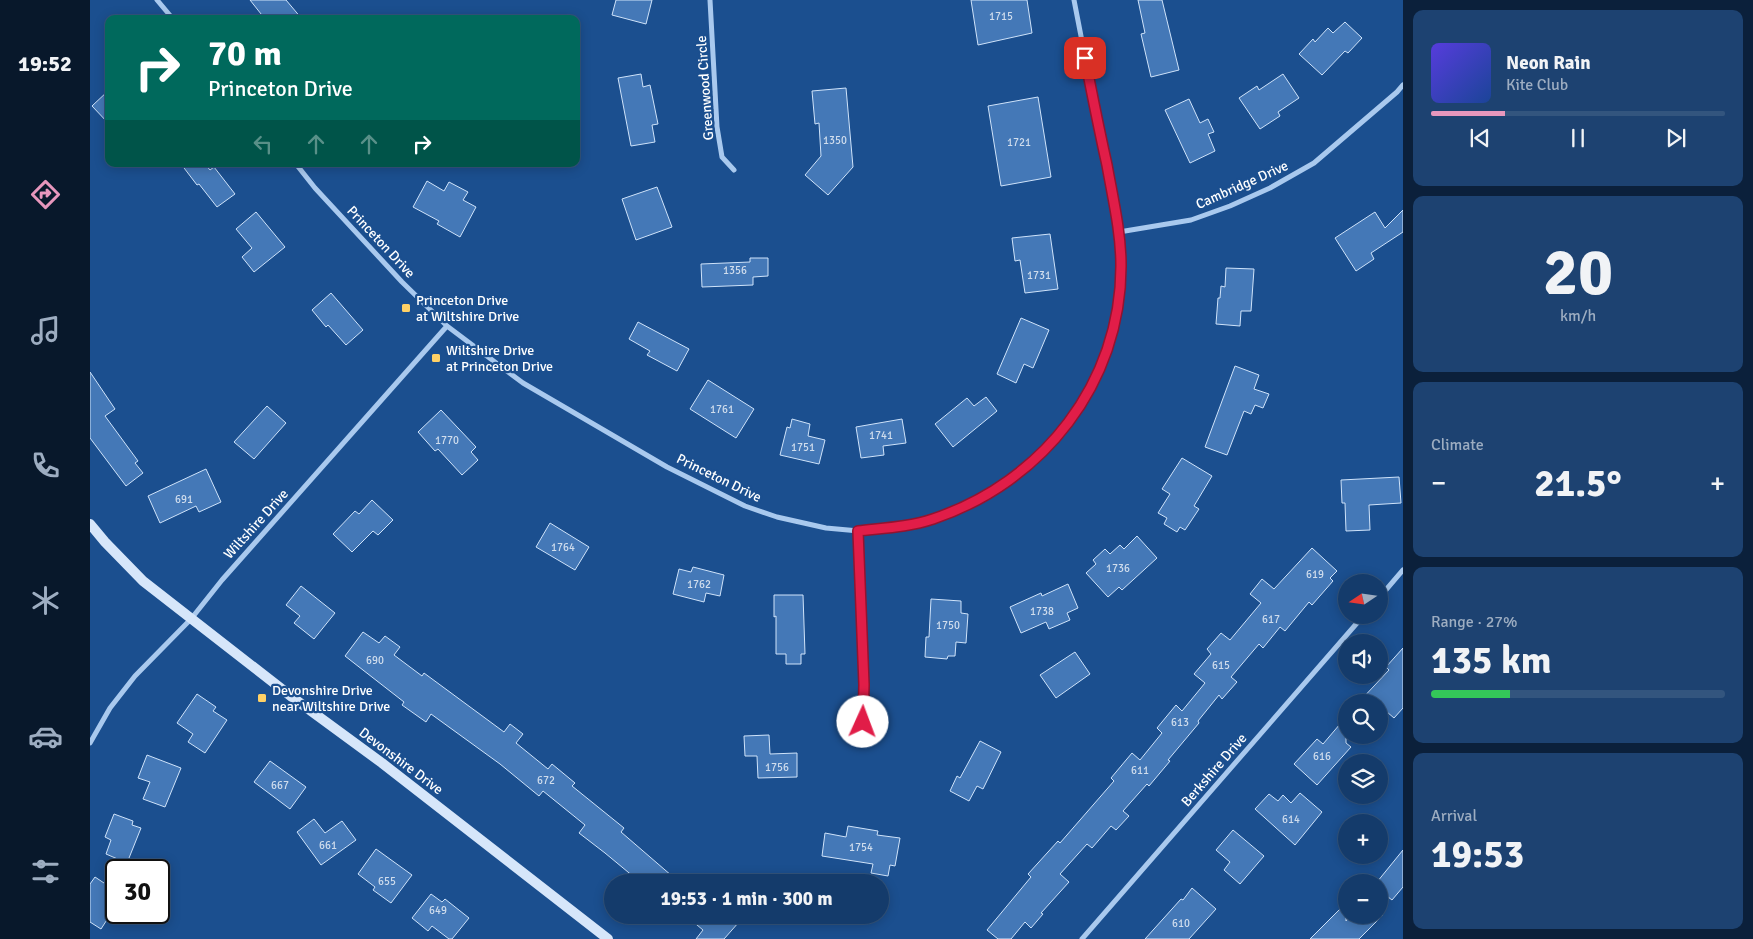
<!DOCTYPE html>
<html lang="en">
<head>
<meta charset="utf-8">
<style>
  :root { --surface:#143b6b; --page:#1d4271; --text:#f1f3f6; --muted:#9dadc1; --line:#33557e; --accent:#e797bd }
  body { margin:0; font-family:Signika,sans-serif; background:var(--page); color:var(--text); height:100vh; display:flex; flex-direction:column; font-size:19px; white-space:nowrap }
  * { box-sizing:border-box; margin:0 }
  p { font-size:16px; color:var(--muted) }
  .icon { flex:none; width:28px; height:28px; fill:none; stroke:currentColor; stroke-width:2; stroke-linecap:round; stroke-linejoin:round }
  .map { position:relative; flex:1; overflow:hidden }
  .details { display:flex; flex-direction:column; gap:10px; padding:10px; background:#0b203b; width:350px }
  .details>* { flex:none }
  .guide { position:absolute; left:15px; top:15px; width:475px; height:152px; border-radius:10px; box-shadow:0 2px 12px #0003,0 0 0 1px var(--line); background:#00695c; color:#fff; overflow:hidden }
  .needle { width:32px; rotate:257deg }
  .buttons { position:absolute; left:1248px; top:574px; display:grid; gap:10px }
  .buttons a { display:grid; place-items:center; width:50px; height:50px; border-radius:50%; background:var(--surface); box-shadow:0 2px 12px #0003,0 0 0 1px var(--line); font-size:25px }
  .speed { position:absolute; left:15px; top:859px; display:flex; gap:10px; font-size:25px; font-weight:700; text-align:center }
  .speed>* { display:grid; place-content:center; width:65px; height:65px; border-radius:50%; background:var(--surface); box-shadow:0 2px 12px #0003,0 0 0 1px var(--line); line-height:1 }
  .speed .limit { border:2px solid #111; border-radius:8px; background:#fff; color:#111 }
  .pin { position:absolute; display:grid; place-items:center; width:42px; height:42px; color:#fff; margin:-21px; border-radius:10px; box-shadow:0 2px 8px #0006 }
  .me { position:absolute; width:55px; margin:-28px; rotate:2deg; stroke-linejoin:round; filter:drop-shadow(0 0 4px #0008) }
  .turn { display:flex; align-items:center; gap:18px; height:105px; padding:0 20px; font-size:22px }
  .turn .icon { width:65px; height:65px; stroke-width:2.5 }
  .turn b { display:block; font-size:35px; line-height:42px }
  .lanes { display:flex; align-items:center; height:48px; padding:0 20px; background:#0003; justify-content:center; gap:25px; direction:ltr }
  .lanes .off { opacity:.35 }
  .big { font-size:38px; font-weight:800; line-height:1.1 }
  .details .card { flex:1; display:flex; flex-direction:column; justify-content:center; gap:8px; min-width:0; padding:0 18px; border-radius:10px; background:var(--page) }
  .details .dial { align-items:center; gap:0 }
  .dial b { font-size:65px; line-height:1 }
  .song { display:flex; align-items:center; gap:15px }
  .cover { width:60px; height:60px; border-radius:8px; background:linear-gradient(135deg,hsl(250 70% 55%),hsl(220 70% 35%)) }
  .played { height:5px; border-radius:2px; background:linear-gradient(90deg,var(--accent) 25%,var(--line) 25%) }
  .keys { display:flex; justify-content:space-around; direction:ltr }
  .heat { display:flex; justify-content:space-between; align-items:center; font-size:28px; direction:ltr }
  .charge { height:8px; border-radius:4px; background:linear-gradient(90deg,#34c759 27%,var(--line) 0) }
  .trip { position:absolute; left:514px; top:874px; width:285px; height:50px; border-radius:25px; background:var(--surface); box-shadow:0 2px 12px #0003,0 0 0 1px var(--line); font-weight:800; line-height:50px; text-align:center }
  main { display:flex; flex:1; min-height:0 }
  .tab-bar { display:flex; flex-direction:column; width:90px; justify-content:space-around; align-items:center; background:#08182b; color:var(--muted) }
  .tab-bar .icon { width:35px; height:35px }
  .tab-bar .on { color:var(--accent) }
  .tab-bar b { font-size:22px; color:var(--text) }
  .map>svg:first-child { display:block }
  .building { fill:#4478b7; stroke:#cfe3fa }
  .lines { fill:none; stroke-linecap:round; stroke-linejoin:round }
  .street { stroke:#a9c9ee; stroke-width:5 }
  .secondary { stroke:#d6e6fa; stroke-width:10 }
  .route-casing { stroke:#92132f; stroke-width:12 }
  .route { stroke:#e11d48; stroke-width:9 }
  .poi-dot { fill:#ffd166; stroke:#1b4f8f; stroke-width:2 }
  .labels { text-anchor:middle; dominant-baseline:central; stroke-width:4.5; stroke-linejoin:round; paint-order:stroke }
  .number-label { font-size:11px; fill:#d0dded }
  .street-label { font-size:14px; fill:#fff; stroke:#1b4f8f }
  .poi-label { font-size:14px; fill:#fff; stroke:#1b4f8f; text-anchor:start }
</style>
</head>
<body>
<main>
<nav class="tab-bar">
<b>19:52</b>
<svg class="icon on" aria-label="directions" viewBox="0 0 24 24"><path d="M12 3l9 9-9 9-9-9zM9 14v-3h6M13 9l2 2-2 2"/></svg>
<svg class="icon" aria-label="music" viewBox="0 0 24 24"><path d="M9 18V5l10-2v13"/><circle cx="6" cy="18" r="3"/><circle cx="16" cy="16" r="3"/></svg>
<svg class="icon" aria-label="phone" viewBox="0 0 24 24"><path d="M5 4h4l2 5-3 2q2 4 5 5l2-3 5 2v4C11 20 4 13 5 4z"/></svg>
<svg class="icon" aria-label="climate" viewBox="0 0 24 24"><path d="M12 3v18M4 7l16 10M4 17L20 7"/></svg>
<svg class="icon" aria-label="car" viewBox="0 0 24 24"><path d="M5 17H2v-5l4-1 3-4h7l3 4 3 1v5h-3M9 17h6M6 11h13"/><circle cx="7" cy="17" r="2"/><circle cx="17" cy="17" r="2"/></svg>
<svg class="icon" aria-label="filters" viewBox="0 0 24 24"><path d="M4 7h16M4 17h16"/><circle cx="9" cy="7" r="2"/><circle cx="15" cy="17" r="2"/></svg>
</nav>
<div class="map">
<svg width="1313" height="939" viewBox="0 0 1313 939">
  <rect width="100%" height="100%" fill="#1b4f8f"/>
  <path class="building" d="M160 0H196L212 19H175Z
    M526 0H562L556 24 522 15Z
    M881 0H937L942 33 888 45Z
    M1048 0H1072L1089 70 1061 77 1051 34 1055 33Z
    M1255 22 1272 38 1258 53 1255 51 1232 75 1209 54 1223 39 1225 42 1238 28 1243 33Z
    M551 74 553 87 560 85 568 124 562 125 565 142 541 146 528 78Z
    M1193 74 1209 98 1188 112 1190 116 1170 129 1149 98 1167 86 1169 90Z
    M756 88 763 167 738 195 715 175 731 156 729 123 725 124 722 91Z
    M19 90V124L2 106Z
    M948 97 961 177 911 186 898 106Z
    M1099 99 1110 123 1118 119 1124 132 1118 134 1125 151 1100 163 1075 110Z
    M91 164H115L120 170 124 167 145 194 127 207 109 184 107 185Z
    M337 181 354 191 359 182 378 192 373 200 386 207 370 237 347 224 349 221 323 207Z
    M567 187 582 227 546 240 532 199Z
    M1313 210V232L1281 253 1284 259 1266 271 1245 238 1285 212 1295 228Z
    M166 212 195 247 164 272 152 257 162 248 146 229Z
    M960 234 968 289 935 293 930 260 925 261 922 238Z
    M660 258H678V276L663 277V285L612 287 611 264 660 262Z
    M1136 268 1164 269 1161 311H1151L1150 326 1126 324 1128 298H1130L1131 286 1135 287Z
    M241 293 273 330 256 345 238 325 236 327 222 310Z
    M931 318 959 330 943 368 934 364 926 383 907 374Z
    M548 322 599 349 587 371 557 355 560 351 539 339Z
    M1145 366 1169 375 1164 389 1179 394 1173 408 1165 405 1161 414 1154 411 1137 455 1115 447Z
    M0 372 25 409 15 416 48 461 45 463 53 473 36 486 0 438Z
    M618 380 664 409 646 438 600 409Z
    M896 397 907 411 863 447 845 424 877 398 884 406Z
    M177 406 196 423 164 459 144 442Z
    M351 410 386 447 381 452 388 460 372 475 348 449 345 451 328 432Z
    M702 419 720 424 718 436 735 440 729 464 690 455 697 427 700 428Z
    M812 419 816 443 793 446 794 455 771 458 766 427Z
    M1092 458 1122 476 1104 506 1109 509 1095 530 1090 527 1087 532 1074 524 1077 518 1068 513 1080 494 1072 489Z
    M116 469 131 502 109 512 106 506 70 523 58 496Z
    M1309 477 1311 503 1279 505 1280 530 1256 531 1255 503H1252L1251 480Z
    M282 500 303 520 288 535 283 531 262 552 243 534 265 511 269 514Z
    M460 523 499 547 485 570 446 547Z
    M1047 536 1067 558 1032 590 1029 587 1018 597 996 573 1006 564 1003 560 1015 549 1020 554 1030 545 1034 549Z
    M1222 548 1247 571 1240 578 1243 581 1222 605 1219 602 1195 631 1190 627 1173 648 1169 644 1141 677 1147 682 1132 699 1129 695 1108 721 1109 723 1078 760 1080 761 1059 786 1057 784 1033 811 1039 816 1026 830 1021 826 1002 848 997 844 970 874 979 882 951 913 953 914 941 928 935 922 921 939H908L897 930 941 877 938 874 968 841 970 843 1024 781 1021 778 1042 753 1050 760 1072 733 1067 728 1086 705 1092 711 1115 683 1104 674 1121 654 1117 649 1131 633 1140 640 1171 603 1160 594 1172 579 1184 589Z
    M603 567 634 575 630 596 616 593 614 602 583 594 589 569 601 572Z
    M978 584 988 608 977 613 980 620 959 629 956 622 931 633 920 607 951 593 952 596Z
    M211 586 245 613 224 639 204 623 210 616 196 605Z
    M684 595H713L715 654H711V664H696V654H686V616L684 617Z
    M841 599 871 601V613L878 614 876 643 866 642 865 656H858L857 659 835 657 836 637H839Z
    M273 632 289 643 295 636 310 647 304 655 332 676 334 673 414 732 420 724 433 734 426 743 458 769 462 764 485 783 482 786 534 828 531 832 589 882H550L515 853 489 833 495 825 453 791 449 796 410 764 341 714 336 722 312 705 314 702 255 656Z
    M1313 648V708L1304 718 1297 712 1289 721V702H1269L1299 670 1296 667Z
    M985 652 1000 674 966 698 950 675Z
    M107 694 126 707 123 711 137 720 115 753 98 742 103 734 87 723Z
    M1256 717V743L1261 747 1227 785 1204 764 1227 739 1233 744Z
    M679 735 680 754 707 753V777L668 778 667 756H655L654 736Z
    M890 741 911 752 893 789 887 786 879 801 860 791 867 776 870 778Z
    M57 755 91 768 75 807 53 799 60 782 48 778Z
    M180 761 216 787 200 809 164 782Z
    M1210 793 1232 812 1205 845 1165 809 1179 794 1188 801 1193 795 1201 803Z
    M24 814 43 821 42 825 51 828 37 863 16 854 21 840 15 837Z
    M224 819 235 833 252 821 266 840 231 865 207 832Z
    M758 826 788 831 787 835 810 838 805 866 800 865 798 876 781 873 783 864 732 856 735 833 756 837Z
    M1143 830 1174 856 1150 884 1134 870 1140 862 1126 850Z
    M286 849 322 875 301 903 283 890 285 887 268 874Z
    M1313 850V887L1302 900 1289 890V882H1287Z
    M5 877 26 891V919L20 915 11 929 0 922V884Z
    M1102 888 1126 909 1099 939H1055L1091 899 1093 900Z
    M341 894 352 902 355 899 379 918 362 939H359L342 926 338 931 322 918Z
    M1256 903V921L1261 915H1293L1269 939H1220Z
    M595 915H641L649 922 634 939H606L613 930Z"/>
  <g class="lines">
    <path class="street" d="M67 0 83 19
      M620 0 627 127 632 157 644 170
      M206 164 225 188 312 282 357 326 433 383 577 467 655 506 687 517 736 528 769 531 815 526 843 519 870 508 894 496 919 480 940 464 960 445 999 391 1015 360 1022 338 1029 305 1031 266 1029 232 984 0
      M1029 232 1101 220 1140 206 1180 188 1224 163 1307 92 1313 85
      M769 531 774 685 773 722
      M1289 598 1313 570
      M0 743 20 708 45 676 101 619 132 580 357 326
      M992 939 1274 615"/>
    <path class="secondary" d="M0 524 15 542 53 581 202 697 292 763 518 939"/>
  </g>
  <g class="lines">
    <g class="route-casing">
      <path id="route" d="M773 722 774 685 768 531C794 528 819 527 843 519 953 482 1031 383 1031 266 1031 232 1023 199 1017 165 1009 129 1002 94 995 58"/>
    </g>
    <use href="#route" class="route"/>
  </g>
  <g class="poi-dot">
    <rect x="311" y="303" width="10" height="10" rx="2.5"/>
    <rect x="341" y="353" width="10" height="10" rx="2.5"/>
    <rect x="167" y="693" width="10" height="10" rx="2.5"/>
  </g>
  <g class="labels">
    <g class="number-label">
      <text x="911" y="16">1715</text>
      <text x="745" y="140">1350</text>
      <text x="929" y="142">1721</text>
      <text x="645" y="270">1356</text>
      <text x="949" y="275">1731</text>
      <text x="632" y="409">1761</text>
      <text x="791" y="435">1741</text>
      <text x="357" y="440">1770</text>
      <text x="713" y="447">1751</text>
      <text x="94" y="499">691</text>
      <text x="473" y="547">1764</text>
      <text x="1028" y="568">1736</text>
      <text x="1225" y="574">619</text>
      <text x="609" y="584">1762</text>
      <text x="952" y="611">1738</text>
      <text x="1181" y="619">617</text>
      <text x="858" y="625">1750</text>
      <text x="285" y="660">690</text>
      <text x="1131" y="665">615</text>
      <text x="1090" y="722">613</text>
      <text x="1232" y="756">616</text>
      <text x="687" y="767">1756</text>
      <text x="1050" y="770">611</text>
      <text x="456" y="780">672</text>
      <text x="190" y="785">667</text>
      <text x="1201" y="819">614</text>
      <text x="238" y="845">661</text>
      <text x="771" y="847">1754</text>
      <text x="297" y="881">655</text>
      <text x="348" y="910">649</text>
      <text x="1091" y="923">610</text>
    </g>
    <g class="street-label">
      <text transform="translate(615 88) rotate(-94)">Greenwood Circle</text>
      <text transform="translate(1152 185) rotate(-24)">Cambridge Drive</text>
      <text transform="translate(291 242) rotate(47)">Princeton Drive</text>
      <text transform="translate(629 478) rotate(26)">Princeton Drive</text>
      <text transform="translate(166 524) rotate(-48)">Wiltshire Drive</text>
      <text transform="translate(311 761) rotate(37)">Devonshire Drive</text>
      <text transform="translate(1124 770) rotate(-49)">Berkshire Drive</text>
    </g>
    <g class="poi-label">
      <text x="326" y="300">Princeton Drive<tspan x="326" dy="16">at Wiltshire Drive</tspan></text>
      <text x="356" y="350">Wiltshire Drive<tspan x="356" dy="16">at Princeton Drive</tspan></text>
      <text x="182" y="690">Devonshire Drive<tspan x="182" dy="16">near Wiltshire Drive</tspan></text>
    </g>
  </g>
</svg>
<div class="buttons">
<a><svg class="needle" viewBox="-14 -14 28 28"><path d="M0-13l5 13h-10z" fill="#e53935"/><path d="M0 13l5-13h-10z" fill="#9dadc1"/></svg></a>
<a><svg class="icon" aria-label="sound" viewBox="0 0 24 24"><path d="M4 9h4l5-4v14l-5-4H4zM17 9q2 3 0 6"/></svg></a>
<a><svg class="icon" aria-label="search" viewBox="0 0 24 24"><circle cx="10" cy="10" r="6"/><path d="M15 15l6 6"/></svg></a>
<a><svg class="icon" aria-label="layers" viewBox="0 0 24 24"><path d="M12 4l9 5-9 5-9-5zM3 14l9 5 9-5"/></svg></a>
<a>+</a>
<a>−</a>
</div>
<div class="speed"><div class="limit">30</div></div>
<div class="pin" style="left:995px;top:58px;background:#d93025"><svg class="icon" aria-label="arrive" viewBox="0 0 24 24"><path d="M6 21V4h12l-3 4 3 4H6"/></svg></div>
<svg class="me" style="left:773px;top:722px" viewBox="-20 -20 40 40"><circle r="19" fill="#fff"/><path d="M0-13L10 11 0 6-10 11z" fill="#e11d48"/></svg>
<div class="trip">19:53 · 1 min · 300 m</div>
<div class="guide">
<div class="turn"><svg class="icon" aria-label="right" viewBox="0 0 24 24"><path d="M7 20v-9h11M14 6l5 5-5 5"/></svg><div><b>70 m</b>Princeton Drive</div></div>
<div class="lanes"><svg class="icon off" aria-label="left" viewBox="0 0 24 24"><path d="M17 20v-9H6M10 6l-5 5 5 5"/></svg><svg class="icon off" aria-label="ahead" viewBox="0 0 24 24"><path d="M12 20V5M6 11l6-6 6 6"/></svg><svg class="icon off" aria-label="ahead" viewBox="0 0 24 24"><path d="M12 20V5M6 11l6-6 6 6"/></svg><svg class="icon" aria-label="right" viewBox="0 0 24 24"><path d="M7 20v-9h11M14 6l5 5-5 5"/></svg></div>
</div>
</div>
<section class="details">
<div class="card">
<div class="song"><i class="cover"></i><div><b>Neon Rain</b><p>Kite Club</p></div></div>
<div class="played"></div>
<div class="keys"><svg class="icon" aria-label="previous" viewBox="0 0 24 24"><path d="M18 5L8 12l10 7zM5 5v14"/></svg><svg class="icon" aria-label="pause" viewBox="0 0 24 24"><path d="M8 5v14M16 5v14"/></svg><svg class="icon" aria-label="next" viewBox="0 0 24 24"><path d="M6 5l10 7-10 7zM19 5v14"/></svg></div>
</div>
<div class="card dial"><b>20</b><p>km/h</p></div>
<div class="card"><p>Climate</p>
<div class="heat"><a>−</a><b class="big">21.5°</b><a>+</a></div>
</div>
<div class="card"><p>Range · 27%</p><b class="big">135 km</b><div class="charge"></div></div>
<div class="card"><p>Arrival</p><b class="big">19:53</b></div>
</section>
</main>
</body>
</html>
